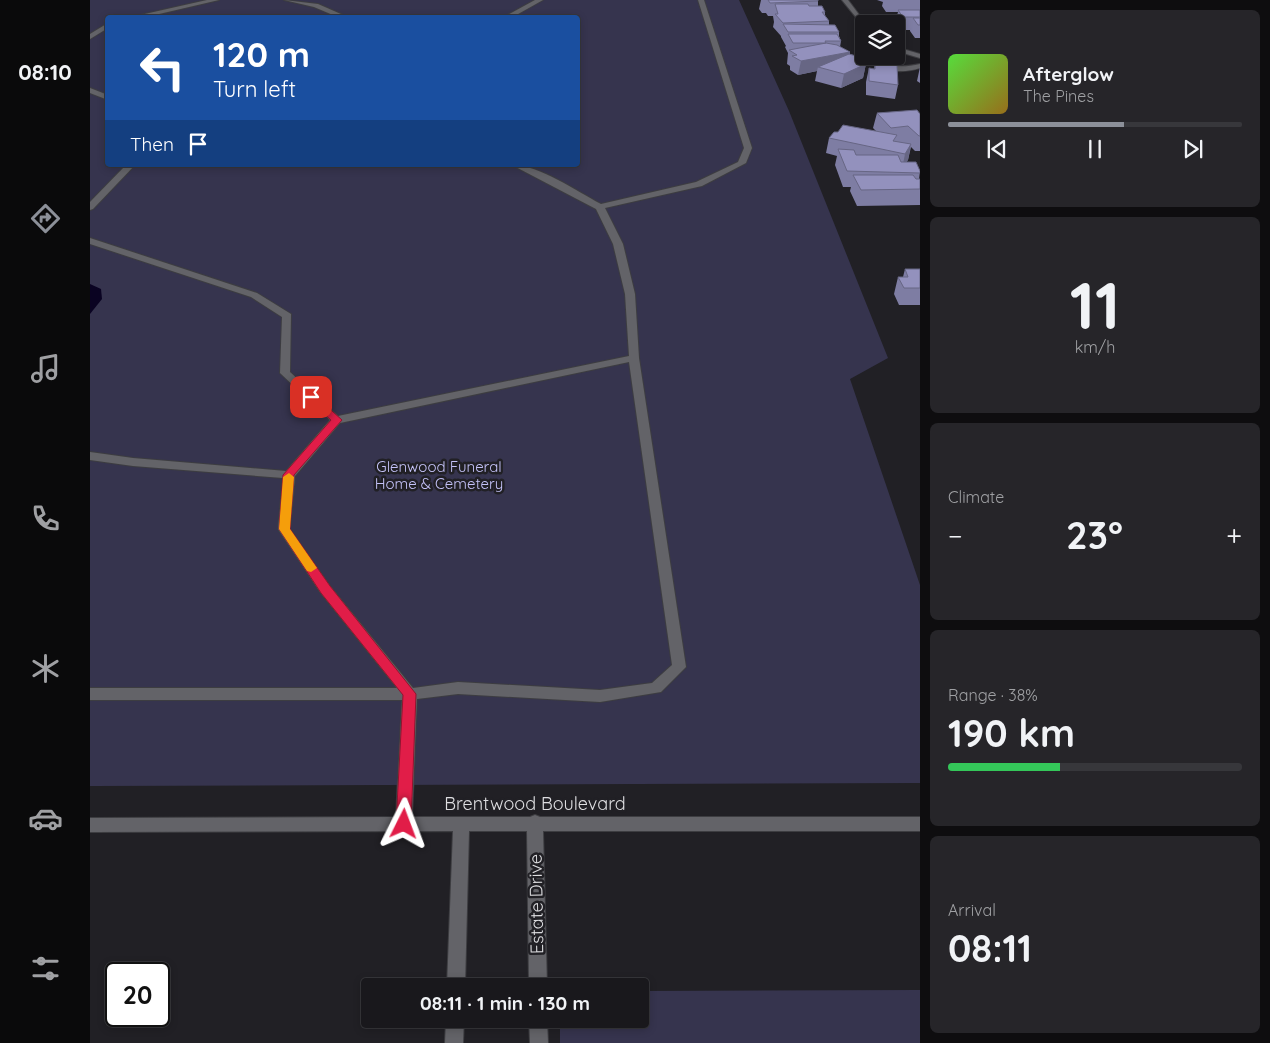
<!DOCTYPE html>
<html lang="en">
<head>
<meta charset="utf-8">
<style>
  :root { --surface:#19181c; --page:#262529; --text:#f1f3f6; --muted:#9fa0a3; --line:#37373b; --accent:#8c9099 }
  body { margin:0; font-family:Quicksand,sans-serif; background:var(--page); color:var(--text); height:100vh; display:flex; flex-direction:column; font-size:19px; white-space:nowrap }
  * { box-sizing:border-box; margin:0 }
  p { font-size:16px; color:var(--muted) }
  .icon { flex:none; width:28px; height:28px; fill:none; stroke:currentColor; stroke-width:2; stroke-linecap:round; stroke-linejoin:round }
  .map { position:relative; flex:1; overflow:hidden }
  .panel { display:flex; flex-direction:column; gap:10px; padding:10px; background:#0e0d0f; width:350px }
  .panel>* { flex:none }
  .guide { position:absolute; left:15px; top:15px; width:475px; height:152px; border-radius:5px; box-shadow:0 2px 8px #0003,0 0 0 1px var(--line); background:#1a4fa0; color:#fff; overflow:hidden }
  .controls { position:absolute; left:765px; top:15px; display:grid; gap:10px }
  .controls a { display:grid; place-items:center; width:50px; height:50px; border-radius:5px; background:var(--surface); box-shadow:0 2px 8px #0003,0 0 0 1px var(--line); font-size:25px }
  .speed { position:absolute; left:15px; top:962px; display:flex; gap:10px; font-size:25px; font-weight:700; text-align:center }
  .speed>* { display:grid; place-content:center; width:65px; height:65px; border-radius:50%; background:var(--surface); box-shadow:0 2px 8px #0003,0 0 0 1px var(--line); line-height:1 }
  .speed .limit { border:2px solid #111; border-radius:8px; background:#fff; color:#111 }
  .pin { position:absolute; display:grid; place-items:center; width:42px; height:42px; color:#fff; margin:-21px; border-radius:10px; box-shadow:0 2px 8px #0006 }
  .me { position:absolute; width:55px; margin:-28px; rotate:3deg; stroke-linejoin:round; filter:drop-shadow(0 0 4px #0008) }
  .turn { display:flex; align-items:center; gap:18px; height:105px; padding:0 25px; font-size:22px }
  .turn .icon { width:65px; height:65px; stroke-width:2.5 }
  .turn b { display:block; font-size:35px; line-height:42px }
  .then { display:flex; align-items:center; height:48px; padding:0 25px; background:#0003; gap:10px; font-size:19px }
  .big { font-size:38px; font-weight:700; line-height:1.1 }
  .panel .card { flex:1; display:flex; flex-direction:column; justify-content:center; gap:8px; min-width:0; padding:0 18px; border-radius:8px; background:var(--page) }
  .panel .dial { align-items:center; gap:0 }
  .dial b { font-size:65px; line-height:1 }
  .song { display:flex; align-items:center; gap:15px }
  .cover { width:60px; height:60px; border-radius:8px; background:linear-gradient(135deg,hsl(110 70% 55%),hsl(40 70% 35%)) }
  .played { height:5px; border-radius:2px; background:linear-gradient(90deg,var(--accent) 60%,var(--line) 60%) }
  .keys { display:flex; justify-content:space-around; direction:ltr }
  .heat { display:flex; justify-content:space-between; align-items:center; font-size:28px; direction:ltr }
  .charge { height:8px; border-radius:4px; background:linear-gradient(90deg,#34c759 38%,var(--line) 0) }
  .trip { position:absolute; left:271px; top:978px; width:288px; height:50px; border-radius:5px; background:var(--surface); box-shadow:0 2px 8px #0003,0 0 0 1px var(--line); font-weight:700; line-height:50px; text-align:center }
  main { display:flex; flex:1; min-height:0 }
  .tab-bar { display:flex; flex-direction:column; width:90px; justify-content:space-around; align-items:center; background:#0a0a0b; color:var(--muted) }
  .tab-bar .icon { width:35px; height:35px }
  .tab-bar .active { color:var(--accent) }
  .tab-bar b { font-size:22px; color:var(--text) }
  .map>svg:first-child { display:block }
  .green { fill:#36344e; fill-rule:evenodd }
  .water { fill:#0a0322 }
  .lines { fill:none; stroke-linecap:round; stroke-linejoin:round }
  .minor-casing { stroke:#3d3d41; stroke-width:2 }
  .minor { fill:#636368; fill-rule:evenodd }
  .wall { fill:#7e7da3 }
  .shaded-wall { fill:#676684 }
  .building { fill:#9391bd; stroke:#676684 }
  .route { fill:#e11d48; stroke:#92132f }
  .slow { fill:#f59e0b }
  .labels { text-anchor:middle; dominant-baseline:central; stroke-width:5; stroke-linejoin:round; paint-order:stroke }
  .park-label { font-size:15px; fill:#c4c2f8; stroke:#212025 }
  .near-street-label { font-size:18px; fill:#dedee1; stroke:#212025 }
</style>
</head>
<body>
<main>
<nav class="tab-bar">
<b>08:10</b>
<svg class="icon active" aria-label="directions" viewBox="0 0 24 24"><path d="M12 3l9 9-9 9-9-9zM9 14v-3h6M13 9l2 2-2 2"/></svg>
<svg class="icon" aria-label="music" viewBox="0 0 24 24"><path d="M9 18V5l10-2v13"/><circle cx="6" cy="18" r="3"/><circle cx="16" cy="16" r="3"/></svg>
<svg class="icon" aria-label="phone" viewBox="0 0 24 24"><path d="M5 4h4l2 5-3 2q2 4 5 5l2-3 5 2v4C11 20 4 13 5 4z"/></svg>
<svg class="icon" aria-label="climate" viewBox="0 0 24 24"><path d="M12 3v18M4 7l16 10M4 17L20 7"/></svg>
<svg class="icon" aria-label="car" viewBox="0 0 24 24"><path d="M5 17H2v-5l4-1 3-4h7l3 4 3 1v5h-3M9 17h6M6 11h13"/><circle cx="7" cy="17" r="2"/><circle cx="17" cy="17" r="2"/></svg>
<svg class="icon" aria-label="filters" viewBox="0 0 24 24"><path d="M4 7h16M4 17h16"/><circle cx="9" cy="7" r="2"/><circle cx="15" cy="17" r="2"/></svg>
</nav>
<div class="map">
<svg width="830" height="1043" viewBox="0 0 830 1043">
  <rect width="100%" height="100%" fill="#212025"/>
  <path class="green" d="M0 0H649L699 111 798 358 760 379 830 585V783L0 786ZM18 18H488V165H18Z
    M830 990V1043H470V1026L482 1019H550V991Z"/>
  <path class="water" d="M0 284 11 289 12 299 0 314Z"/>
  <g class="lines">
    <g class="minor-casing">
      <path id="minor" d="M117 0H129L52 18H37Z
        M194 0 228 4 260 18H250L224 7Z
        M445 0H453L421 18H412Z
        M608 0H614L662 148 656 163 612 186 515 208 533 244 545 294 549 358 596 667 571 692 510 702 368 694 327 699 322 817H440L445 815 450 817H830V831H453L457 986H439L437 831H379L375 986H357L363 831 0 832V818L306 817 312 700H0V688H307L230 592 188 529 193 478 43 466 0 460V452L43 458 196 471 240 420 190 373 192 317 161 297 0 244V238L167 293 201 314 200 372 248 416 539 356 535 294 523 244 506 209 422 165C450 165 486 191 511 204L606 182 648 162 654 148ZM539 362 582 665 562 683 510 690 368 682 323 688 240 586 200 529 205 476 250 423Z
        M752 0H758L776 24H774V27Z
        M18 23V28L0 39V34Z
        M806 47 830 54V58L806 51Z
        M775 56H782L783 60C799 67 813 68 830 64V68C812 74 794 71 778 62Z
        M0 88 18 95V100L0 93Z
        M36 165H45L3 209 0 210V202Z
        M356 1019H374L373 1043H355Z
        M439 1019H457L458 1043H440Z"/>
    </g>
    <use href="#minor" class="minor"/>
  </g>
  <path class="wall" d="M671 0H728V6L735 12V15L739 21V25L749 32V36L751 41 750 47 760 52V54L777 59 773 78 751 88 725 81 727 71 708 75 700 70V66L697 64 698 53 695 47 696 46 691 37V36L683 27 684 22 683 16H678L676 13H672L669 9Z
    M787 0H830V38H825L820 31V30H810L805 23 808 12H796L792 6 793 2Z
    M785 63 808 85 805 99 776 95V82L779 68 784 69Z
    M830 67V83L827 81Z
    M787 113 830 114V151H825L821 147 818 160 816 162 830 171 829 179H830V205L767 206 760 191 761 187H753L745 165 747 156 736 153 739 138 748 132 786 131 783 128Z
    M815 269H830V305H809L804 294 808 277H813Z"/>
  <path class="shaded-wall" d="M760 52 757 66 728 67 727 71 708 75 711 61Z
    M777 59 773 78 751 88 754 74 769 62Z
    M821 144 818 160 812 169 815 154Z"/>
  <path class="building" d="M678 0H728V1L680 3Z
    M685 4H718L719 6H732L735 12H732L739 21 693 23 685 14H688Z
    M808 10H830V17H813Z
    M823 18H830V25H828Z
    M693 24 745 25 749 32H698Z
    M698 34H747L751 41H735L736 43H703Z
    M736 43 747 45 760 52 711 61 702 56 707 55 699 50Z
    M759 54 777 59 769 62 776 64 754 74 728 67Z
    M785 63 807 65 808 85 779 81V68L785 69Z
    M827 110 830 114V136H829L818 126 801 128 787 113Z
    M753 125 807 135 803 141 821 144 815 154 739 138 744 132H748Z
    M748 149 764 150 766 155H808L811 162H826L830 171V173L757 171Z
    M763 175H823L826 179H830V189L771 190Z
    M815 269H830V288H814L808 277H818Z"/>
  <path class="route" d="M221 394 224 395 252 420 204 475 200 529 240 586 326 694 321 824 319 828 314 830 308 828 306 824 313 695 231 593 189 529 193 475 241 420 217 399 216 397Z"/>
  <path class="slow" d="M199 473 204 477 200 529 227 568 221 572 217 571 189 529 193 477Z"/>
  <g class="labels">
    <g class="park-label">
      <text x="349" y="466">Glenwood Funeral<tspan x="349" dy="17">Home &amp; Cemetery</tspan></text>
    </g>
    <g class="near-street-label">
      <text x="445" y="803">Brentwood Boulevard</text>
      <text transform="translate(446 904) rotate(-91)">Estate Drive</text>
    </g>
  </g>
</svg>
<div class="controls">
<a><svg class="icon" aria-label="layers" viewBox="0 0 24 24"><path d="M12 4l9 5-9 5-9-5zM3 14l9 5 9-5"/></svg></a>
</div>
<div class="speed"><div class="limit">20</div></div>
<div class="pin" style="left:221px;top:397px;background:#d93025"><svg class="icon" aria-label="arrive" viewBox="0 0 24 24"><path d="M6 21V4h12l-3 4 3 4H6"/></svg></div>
<svg class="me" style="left:314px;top:824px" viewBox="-20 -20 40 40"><path d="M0-17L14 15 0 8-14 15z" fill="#e11d48" stroke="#fff" stroke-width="4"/></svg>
<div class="trip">08:11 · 1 min · 130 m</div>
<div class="guide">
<div class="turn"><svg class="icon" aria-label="left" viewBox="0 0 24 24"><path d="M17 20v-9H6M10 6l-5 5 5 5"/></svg><div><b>120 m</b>Turn left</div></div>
<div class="then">Then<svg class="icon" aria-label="arrive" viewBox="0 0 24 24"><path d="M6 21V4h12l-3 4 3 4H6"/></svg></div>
</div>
</div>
<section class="panel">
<div class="card">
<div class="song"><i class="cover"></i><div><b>Afterglow</b><p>The Pines</p></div></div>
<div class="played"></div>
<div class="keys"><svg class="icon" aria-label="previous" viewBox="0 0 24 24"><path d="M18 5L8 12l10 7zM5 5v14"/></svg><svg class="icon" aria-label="pause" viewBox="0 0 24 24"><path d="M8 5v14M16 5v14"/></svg><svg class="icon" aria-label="next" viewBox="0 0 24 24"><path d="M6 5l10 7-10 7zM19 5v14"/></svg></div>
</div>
<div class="card dial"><b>11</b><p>km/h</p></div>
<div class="card"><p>Climate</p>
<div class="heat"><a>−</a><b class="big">23°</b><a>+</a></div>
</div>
<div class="card"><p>Range · 38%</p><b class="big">190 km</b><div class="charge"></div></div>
<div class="card"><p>Arrival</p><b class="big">08:11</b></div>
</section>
</main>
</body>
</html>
